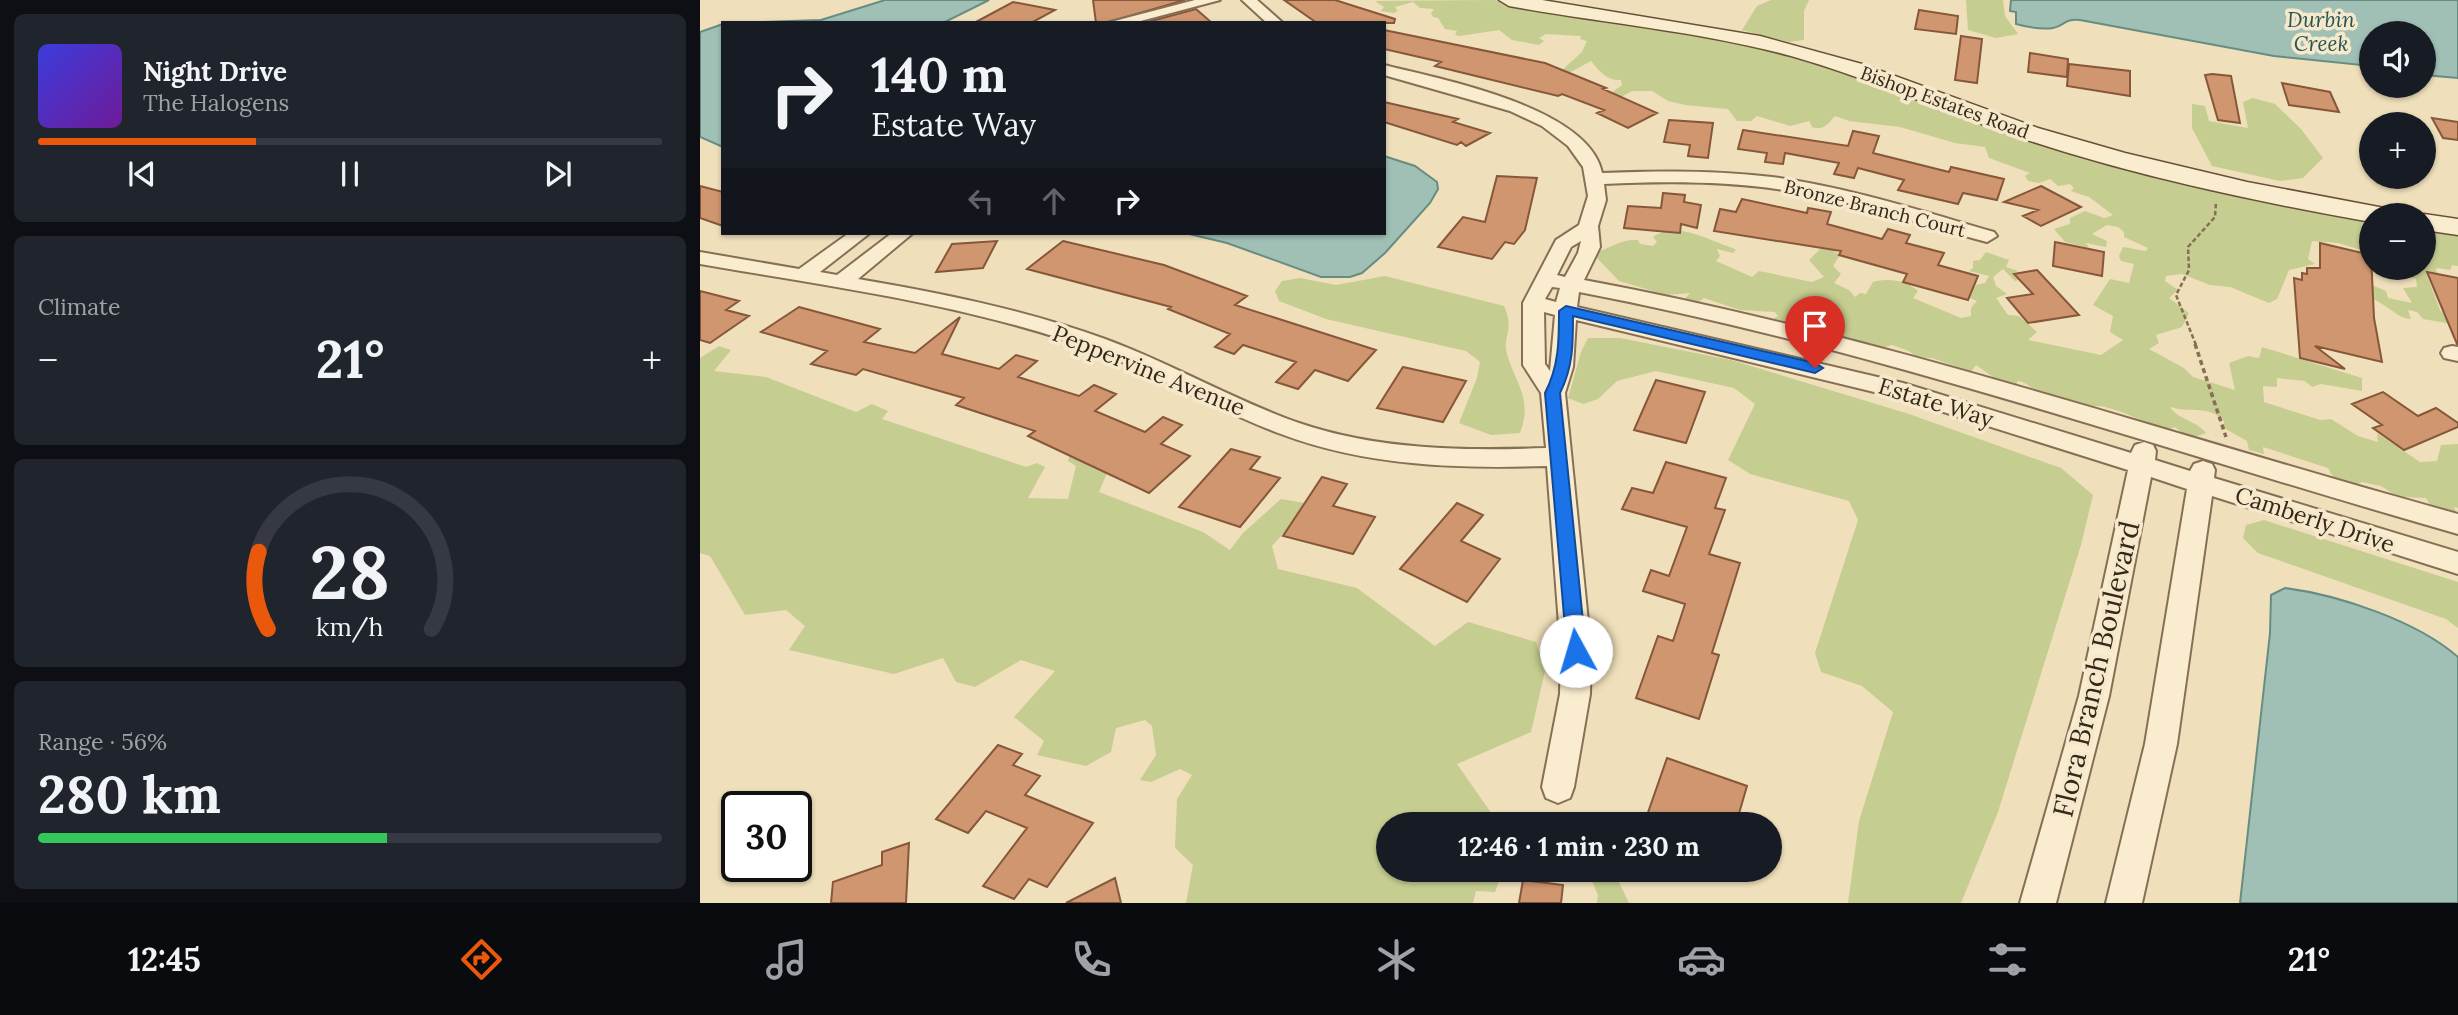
<!DOCTYPE html>
<html lang="en">
<head>
<meta charset="utf-8">
<style>
  :root { --surface:#171b24; --page:#20242c; --text:#f1f3f6; --muted:#9ea1a6; --line:#363941; --accent:#ea580c }
  body { margin:0; font-family:Lora,serif; background:var(--page); color:var(--text); height:100vh; display:flex; flex-direction:column; font-size:26px; white-space:nowrap }
  * { box-sizing:border-box; margin:0 }
  p { font-size:23px; color:var(--muted) }
  .icon { flex:none; width:38px; height:38px; fill:none; stroke:currentColor; stroke-width:2; stroke-linecap:round; stroke-linejoin:round }
  .map { position:relative; flex:1; overflow:hidden }
  .drawer { display:flex; flex-direction:column; gap:14px; padding:14px; background:#0d0f14; width:700px }
  .drawer>* { flex:none }
  .hud { position:absolute; left:21px; top:21px; width:665px; height:214px; border-radius:0px; box-shadow:0 2px 5px #0004; background:#171b24; color:var(--text); overflow:hidden }
  .buttons { position:absolute; left:1659px; top:21px; display:grid; gap:14px }
  .buttons a { display:grid; place-items:center; width:77px; height:77px; border-radius:50%; background:var(--surface); box-shadow:0 2px 5px #0004; font-size:35px }
  .speed { position:absolute; left:21px; top:791px; display:flex; gap:14px; font-size:35px; font-weight:700; text-align:center }
  .speed>* { display:grid; place-content:center; width:91px; height:91px; border-radius:50%; background:var(--surface); box-shadow:0 2px 5px #0004; line-height:1 }
  .speed .limit { border:4px solid #111; border-radius:10px; background:#fff; color:#111 }
  .pin { position:absolute; display:grid; place-items:center; width:60px; height:60px; color:#fff; margin:-72px -30px; border-radius:50% 50% 50% 0; rotate:-45deg; box-shadow:0 0 7px #0007 }
  .pin .icon { rotate:45deg }
  .me { position:absolute; width:77px; margin:-38px; rotate:354deg; stroke-linejoin:round; filter:drop-shadow(0 0 5px #0008) }
  .turn { display:flex; align-items:center; gap:24px; height:147px; padding:0 35px; font-size:32px }
  .turn .icon { width:91px; height:91px; stroke-width:2.5 }
  .turn b { display:block; font-size:49px; line-height:60px }
  .lanes { display:flex; align-items:center; height:66px; padding:0 35px; background:#0003; justify-content:center; gap:35px; direction:ltr }
  .lanes .off { opacity:.35 }
  .big { font-size:52px; font-weight:800; line-height:1.1 }
  .drawer .card { flex:1; display:flex; flex-direction:column; justify-content:center; gap:10px; min-width:0; padding:0 24px; border-radius:10px; background:var(--page) }
  .drawer .dial { align-items:center; gap:0 }
  .dial svg { height:182px; overflow:visible; fill:none; stroke:var(--line); stroke-width:7; stroke-linecap:round; text-anchor:middle }
  .dial text { fill:var(--text); stroke:none }
  .song { display:flex; align-items:center; gap:21px }
  .cover { width:84px; height:84px; border-radius:10px; background:linear-gradient(135deg,hsl(240 70% 55%),hsl(280 70% 35%)) }
  .played { height:7px; border-radius:4px; background:linear-gradient(90deg,var(--accent) 35%,var(--line) 35%) }
  .keys { display:flex; justify-content:space-around; direction:ltr }
  .heat { display:flex; justify-content:space-between; align-items:center; font-size:38px; direction:ltr }
  .charge { height:10px; border-radius:5px; background:linear-gradient(90deg,#34c759 56%,var(--line) 0) }
  .trip { position:absolute; left:676px; top:812px; width:406px; height:70px; border-radius:35px; background:var(--surface); box-shadow:0 2px 5px #0004; font-weight:800; line-height:70px; text-align:center }
  .tabs { display:flex; height:112px; justify-content:space-around; align-items:center; background:#090b0e; color:var(--muted) }
  .tabs .icon { width:49px; height:49px }
  .tabs .selected { color:var(--accent) }
  .tabs b { font-size:32px; color:var(--text) }
  main { display:flex; flex:1; min-height:0 }
  .map>svg:first-child { display:block }
  .green { fill:#c6cd90 }
  .water { fill:#a0c0b6; stroke:#678d83; stroke-width:2 }
  .building { fill:#cf9670; stroke:#87573a; stroke-width:2 }
  .lines { fill:none; stroke-linecap:round; stroke-linejoin:round }
  .street-casing { stroke:#876f55; stroke-width:4 }
  .secondary-casing { stroke:#685038; stroke-width:3 }
  .path-far1 { stroke:#876f55; stroke-width:2.5; stroke-dasharray:4.5 2.5; stroke-linecap:butt }
  .path { stroke:#876f55; stroke-width:3.5; stroke-dasharray:5 3.5; stroke-linecap:butt }
  .street { fill:#faedcf; fill-rule:evenodd }
  .secondary { fill:#faedcf; fill-rule:evenodd }
  .route { fill:#1a73e8; stroke:#114b97; stroke-width:2 }
  .labels { text-anchor:middle; dominant-baseline:central; stroke-width:7; stroke-linejoin:round; paint-order:stroke }
  .far-street-label { font-size:19px; fill:#35271a; stroke:#f6e9cb }
  .far-water-label { font-size:21px; font-style:italic; fill:#295652; stroke:#f6e9cb }
  .street-label { font-size:23px; fill:#35271a; stroke:#f6e9cb }
  .near-street-label { font-size:28px; fill:#35271a; stroke:#f6e9cb }
</style>
</head>
<body>
<main>
<section class="drawer">
<div class="card">
<div class="song"><i class="cover"></i><div><b>Night Drive</b><p>The Halogens</p></div></div>
<div class="played"></div>
<div class="keys"><svg class="icon" aria-label="previous" viewBox="0 0 24 24"><path d="M18 5L8 12l10 7zM5 5v14"/></svg><svg class="icon" aria-label="pause" viewBox="0 0 24 24"><path d="M8 5v14M16 5v14"/></svg><svg class="icon" aria-label="next" viewBox="0 0 24 24"><path d="M6 5l10 7-10 7zM19 5v14"/></svg></div>
</div>
<div class="card"><p>Climate</p>
<div class="heat"><a>−</a><b class="big">21°</b><a>+</a></div>
</div>
<div class="card dial"><svg viewBox="0 0 100 80">
<path d="M14 69A42 42 0 1 1 86 69"/>
<path d="M14 69A42 42 0 0 1 10 35" stroke="#ea580c"/>
<text x="50" y="56" font-size="32" font-weight="700">28</text>
<text x="50" y="72" font-size="11">km/h</text>
</svg></div>
<div class="card"><p>Range · 56%</p><b class="big">280 km</b><div class="charge"></div></div>
</section>
<div class="map">
<svg width="1758" height="903" viewBox="0 0 1758 903">
  <rect width="100%" height="100%" fill="#efdfbb"/>
  <path class="green" d="M793 0 968 27 1109 58 1551 195 1671 218V253L1638 243 1612 241 1608 259 1615 264 1589 270 1577 299 1569 303 1530 287 1510 285 1482 274 1466 276 1465 281 1478 290 1469 298 1489 313 1482 327 1456 335 1459 343 1449 349 1484 368 1493 377 1535 390 1529 363 1548 356 1559 358 1562 347 1662 378V391L1621 384 1612 387 1605 381 1577 378V387L1563 386 1564 402 1620 420 1631 419 1658 436 1678 442 1677 433 1720 462 1737 461 1741 445 1758 444V508L1754 507 1758 517 1733 510 1726 498 1698 497 1681 486 1662 482C1649 490 1634 482 1628 468L1563 447 1564 454 1549 450 1547 441 1524 428V421C1507 404 1494 414 1470 407 1477 419 1497 421 1506 433 1492 439 1487 437 1475 427L1466 430C1445 423 1427 412 1405 407 1397 405 1391 407 1383 407 1371 406 1357 400 1346 397 1335 393 1329 382 1318 381L1315 386 1300 382 1276 365 1271 372 1232 358 1216 357 1209 351 1192 345 1182 348 1126 332 1131 328 1126 324 1094 320 1087 325 1070 321 1078 316 1075 312 1040 310 1004 298 995 305 982 302 990 293 966 295 919 281 896 257V252C912 248 920 239 938 240L940 244 953 246 957 242 953 237C977 220 1009 241 1033 248L1036 250 1033 253 1017 249 1020 256 1016 261 1052 277 1059 271 1112 282 1124 277 1109 260 1120 249 1132 250 1140 255 1133 266 1141 274 1134 283 1149 290 1155 297 1160 293 1166 294 1173 282C1189 278 1205 280 1218 291L1213 298 1261 318 1271 316V308L1277 301 1270 298 1276 285 1285 283 1289 276 1269 271 1273 268V261L1280 260 1286 252 1309 260 1306 267 1318 271 1313 273 1319 280 1315 281 1303 269 1293 277 1296 286 1307 294 1296 298 1308 315 1319 316 1337 332 1328 340 1401 355 1423 340 1410 332 1413 316 1393 305 1410 279 1429 283 1434 264 1421 261 1419 256 1423 247 1446 251 1448 248 1424 237V232L1418 227 1407 225 1392 234 1407 241 1406 247 1386 243 1389 248 1365 242 1354 229 1370 224V218L1385 211 1404 218 1413 215 1389 197 1371 191 1374 188 1370 184 1358 186 1350 179 1339 183 1328 181 1325 176 1330 173 1289 158 1285 147 1255 143 1200 127 1149 121 1135 116C1128 124 1123 131 1112 127L1109 121 1090 126 1057 116 1051 121H1037L1028 109 985 105 968 101 952 91H932L919 98 910 94 922 85 921 80C907 81 899 71 891 61L869 73 861 71 882 52 887 41 880 39 881 36 846 34 839 38 844 41 839 45 812 40 799 30 760 36 755 35 757 31 745 29 738 18 733 17 731 13 734 9 720 8 713 2 695 7 698 11 693 13 681 11 684 7 675 1Z
    M1071 0H1109L1104 11V40L1088 42 1042 30 1057 6Z
    M1266 0H1303L1305 16 1318 34 1296 38 1268 30Z
    M1553 98 1575 104 1601 129 1623 158 1603 178 1580 181 1512 166 1492 128V104L1505 106 1509 121 1548 128 1543 102Z
    M1724 226 1758 231V266L1752 265 1750 270 1738 268 1735 270 1739 274 1726 273 1740 310 1752 324 1723 319 1717 312 1708 310 1711 319C1696 319 1686 301 1666 297L1667 283 1686 291 1688 298 1712 303 1703 288 1717 287 1716 279 1708 276V268H1724Z
    M685 276 804 306C815 330 802 337 807 354 816 385 833 399 820 433L791 435 759 423 777 378 780 362 766 351 626 319 579 301 575 291 582 281 600 278 636 285Z
    M888 338H920L1031 360 1209 414 1361 468 1393 495 1381 545 1298 812 1261 903H1148L1159 821 1193 712 1162 686 1121 672 1115 653 1158 520 1149 501 1050 474 1028 460 1055 404 1034 388 956 371 917 381 898 399 883 404 868 398 881 352Z
    M19 346 31 350 14 371 66 377 156 412 172 404 188 411 182 419 326 467 337 463 345 467 328 498 368 499 376 466 368 461 370 453 412 461 399 492 503 532 530 550 543 533 581 499 610 504 572 546 578 569 657 588 735 646 768 622 836 642 845 671 831 732 757 764 799 824H688V870H803L795 892 776 891 773 903H486L493 865 475 848 477 799 492 775 480 769 451 782 440 780 456 755 452 726 445 720 416 728 411 752 386 766 337 755 344 741 314 717 355 671 321 660 275 687 256 682 243 658 194 674 89 650 105 626 86 610 45 615 10 556 0 553V358Z
    M1564 520 1758 582V628L1746 619 1558 553 1543 538 1546 525Z
    M887 870H913L929 903H897L898 895Z"/>
  <path class="water" d="M185 0H289L243 23H33L121 20Z
    M1311 0H1758V78L1724 75V33H1671V66L1574 56 1380 20C1364 18 1365 26 1353 28 1341 30 1327 27 1316 24V12L1310 11Z
    M23 24V147L0 137V32Z
    M684 156 715 166 737 182 738 189 730 203 685 253 662 273 650 277H621L527 243 485 233H684Z
    M1585 588C1639 595 1717 621 1758 657V903H1540L1570 633 1571 595Z"/>
  <path class="building" d="M393 0H485L405 23H396Z
    M584 0H635L695 19 694 23H617Z
    M313 2 355 10 331 23H274Z
    M496 9 512 23H444Z
    M1219 10 1258 16 1256 34 1215 29Z
    M684 30 845 63 906 88 903 89 957 113 928 128 897 113 904 110 862 94 858 96 735 66 741 62 684 49Z
    M1261 36 1282 39 1277 83 1255 80Z
    M1330 53 1368 59 1367 77 1328 72Z
    M1369 64 1430 71V96L1367 86Z
    M1512 74 1531 76 1540 123 1518 120 1505 75Z
    M1582 83 1630 92 1639 112 1589 105Z
    M684 102 758 119 753 122 790 133 766 146 761 142 757 145 684 122Z
    M1732 118 1758 122V140L1743 138Z
    M969 120 1013 123 1008 158 988 156 990 145 964 142Z
    M1043 130 1148 146 1153 131 1179 136 1173 153 1249 172 1251 167 1304 179 1297 200 1263 193 1258 204 1198 190 1204 180 1158 168 1154 178 1134 174 1139 163 1085 153 1083 164 1065 162 1067 153 1038 149Z
    M797 176 837 178 825 230 814 244 805 242 792 259 738 247 763 217 785 222Z
    M0 186 23 192V226L0 218Z
    M1341 186 1381 207 1341 226 1323 216 1338 210 1304 202Z
    M963 193 985 195 984 202 1001 205 997 228 981 224 980 233 924 228 928 206 961 208Z
    M1042 199 1107 213 1108 208 1131 212 1127 224 1182 239 1188 229 1210 235 1206 243 1244 253 1238 265 1278 276 1268 300 1203 282 1207 274 1139 255 1141 251 1014 231 1020 209 1036 212Z
    M297 241 283 268 236 272 252 244Z
    M363 241 464 265 547 296 535 305 676 350 648 381 615 370 598 389 576 382 596 362 543 345 534 354 515 347 530 334 468 309 471 307 327 269Z
    M1355 242 1404 252 1402 276 1353 266Z
    M1620 243 1671 255 1674 318 1682 362 1615 346 1645 369 1600 358 1594 278 1602 280V273L1607 274V268H1620Z
    M1337 270 1379 315 1328 323 1307 298 1333 294 1314 274Z
    M1727 272 1758 278V344H1757Z
    M0 291 39 301 26 310 49 316 10 343 0 340Z
    M99 307 180 329 164 342 215 353 260 317 242 354 299 369 316 355 337 361 318 377 379 396 394 385 416 394 395 411 445 432 463 417 482 425 461 444 490 456 449 493 328 436 335 431 256 405 264 398 163 369 156 375 111 364 127 351 61 332Z
    M703 367 766 381 743 422 677 408Z
    M956 380 1005 392 986 443 934 430Z
    M1683 392 1718 416 1736 408 1758 423V427L1704 450 1673 428 1682 425 1652 404Z
    M531 449 560 457 550 469 580 478 540 527 479 507Z
    M966 462 1026 478 1015 508 1025 510 1009 554 1040 563 1012 653 1019 655 999 719 936 698 958 636 973 641 985 604 943 591 951 570 969 576 987 527 922 509 932 488 953 493Z
    M622 477 647 484 633 506 675 517 653 554 583 536Z
    M757 503 783 515 761 541 800 559 767 602 700 569Z
    M298 745 322 754 313 765 340 776 325 795 393 823 347 887 329 879 314 899 283 886 327 828 286 811 268 833 236 819Z
    M967 758 1047 786 1036 824H944Z
    M209 843 206 903H131L133 882 182 865V852Z
    M415 878 421 903H366Z
    M823 880 863 885 861 903H819Z"/>
  <g class="lines">
    <g class="street-casing">
      <path id="street" d="M495 0H520L433 23H407Z
        M542 0H557L583 23H567Z
        M684 65C740 79 889 107 902 173 959 171 1015 170 1072 177 1147 187 1221 211 1294 232L1297 236 1287 242C1225 226 1164 204 1101 193 1036 181 970 181 904 184L906 200 898 226 900 247 884 280C1181 335 1467 434 1758 514V534C1466 451 1178 349 879 292L877 307 1203 383 1431 453 1435 445 1444 442 1453 445 1456 451 1455 460 1490 471 1494 464 1503 461 1512 464 1515 470 1514 478 1758 552V574L1512 496 1477 744 1442 903H1406L1445 744 1487 489 1451 477 1409 696 1356 903H1320L1379 696 1428 470 1199 398 876 320 873 367 865 393 891 651 890 694 874 787 870 798 858 803 846 798 842 787 860 694 861 651 847 466C757 469 666 466 581 434 506 406 438 363 362 339 244 301 122 285 0 264V252L99 269 149 233H170L120 272 137 275 192 233H213L158 279C241 293 325 310 405 339 471 363 533 400 599 423 678 450 764 451 846 448L841 393 823 365V303L856 240 879 225 888 196 883 167 868 146 842 126 810 111 684 75ZM881 241 878 253 865 277 857 275 871 247ZM852 287 860 288 856 302 845 299ZM844 312 855 315 850 371 845 364Z
        M1752 346 1758 347V361L1744 358 1741 353 1744 348Z"/>
    </g>
    <g class="secondary-casing">
      <path id="secondary" d="M799 0H842L1060 36 1162 64 1338 128 1425 153 1547 182 1679 207 1688 209 1692 215H1671V222C1553 201 1435 176 1321 138 1244 112 1169 78 1091 56 999 31 903 23 809 6Z
        M1724 214 1758 219V235L1724 230V215H1719Z"/>
    </g>
    <path class="path-far1" d="M1496 345 1476 295 1489 270 1488 247 1515 217 1516 202"/>
    <path class="path" d="M1495 344 1526 437"/>
    <use href="#street" class="street"/>
    <use href="#secondary" class="secondary"/>
  </g>
  <path class="route" d="M866 306 1115 363 1123 368 1115 373 873 316C873 345 873 367 860 393L886 651 883 657H869L867 651 845 393C859 366 859 341 859 311Z"/>
  <g class="labels">
    <g class="far-street-label">
      <text transform="translate(1245 102) rotate(20)">Bishop Estates Road</text>
      <text transform="translate(1175 208) rotate(14)">Bronze Branch Court</text>
    </g>
    <g class="far-water-label">
      <text x="1621" y="19">Durbin<tspan x="1621" dy="24">Creek</tspan></text>
    </g>
    <g class="street-label">
      <text transform="translate(449 370) rotate(22)">Peppervine Avenue</text>
      <text transform="translate(1236 402) rotate(17)">Estate Way</text>
      <text transform="translate(1615 519) rotate(18)">Camberly Drive</text>
    </g>
    <g class="near-street-label">
      <text transform="translate(1396 669) rotate(-77)">Flora Branch Boulevard</text>
    </g>
  </g>
</svg>
<div class="buttons">
<a><svg class="icon" aria-label="sound" viewBox="0 0 24 24"><path d="M4 9h4l5-4v14l-5-4H4zM17 9q2 3 0 6"/></svg></a>
<a>+</a>
<a>−</a>
</div>
<div class="speed"><div class="limit">30</div></div>
<div class="pin" style="left:1115px;top:368px;background:#d93025"><svg class="icon" aria-label="arrive" viewBox="0 0 24 24"><path d="M6 21V4h12l-3 4 3 4H6"/></svg></div>
<svg class="me" style="left:876px;top:651px" viewBox="-20 -20 40 40"><circle r="19" fill="#fff"/><path d="M0-13L10 11 0 6-10 11z" fill="#1a73e8"/></svg>
<div class="trip">12:46 · 1 min · 230 m</div>
<div class="hud">
<div class="turn"><svg class="icon" aria-label="right" viewBox="0 0 24 24"><path d="M7 20v-9h11M14 6l5 5-5 5"/></svg><div><b>140 m</b>Estate Way</div></div>
<div class="lanes"><svg class="icon off" aria-label="left" viewBox="0 0 24 24"><path d="M17 20v-9H6M10 6l-5 5 5 5"/></svg><svg class="icon off" aria-label="ahead" viewBox="0 0 24 24"><path d="M12 20V5M6 11l6-6 6 6"/></svg><svg class="icon" aria-label="right" viewBox="0 0 24 24"><path d="M7 20v-9h11M14 6l5 5-5 5"/></svg></div>
</div>
</div>
</main>
<nav class="tabs">
<b>12:45</b>
<svg class="icon selected" aria-label="directions" viewBox="0 0 24 24"><path d="M12 3l9 9-9 9-9-9zM9 14v-3h6M13 9l2 2-2 2"/></svg>
<svg class="icon" aria-label="music" viewBox="0 0 24 24"><path d="M9 18V5l10-2v13"/><circle cx="6" cy="18" r="3"/><circle cx="16" cy="16" r="3"/></svg>
<svg class="icon" aria-label="phone" viewBox="0 0 24 24"><path d="M5 4h4l2 5-3 2q2 4 5 5l2-3 5 2v4C11 20 4 13 5 4z"/></svg>
<svg class="icon" aria-label="climate" viewBox="0 0 24 24"><path d="M12 3v18M4 7l16 10M4 17L20 7"/></svg>
<svg class="icon" aria-label="car" viewBox="0 0 24 24"><path d="M5 17H2v-5l4-1 3-4h7l3 4 3 1v5h-3M9 17h6M6 11h13"/><circle cx="7" cy="17" r="2"/><circle cx="17" cy="17" r="2"/></svg>
<svg class="icon" aria-label="filters" viewBox="0 0 24 24"><path d="M4 7h16M4 17h16"/><circle cx="9" cy="7" r="2"/><circle cx="15" cy="17" r="2"/></svg>
<b>21°</b>
</nav>
</body>
</html>
